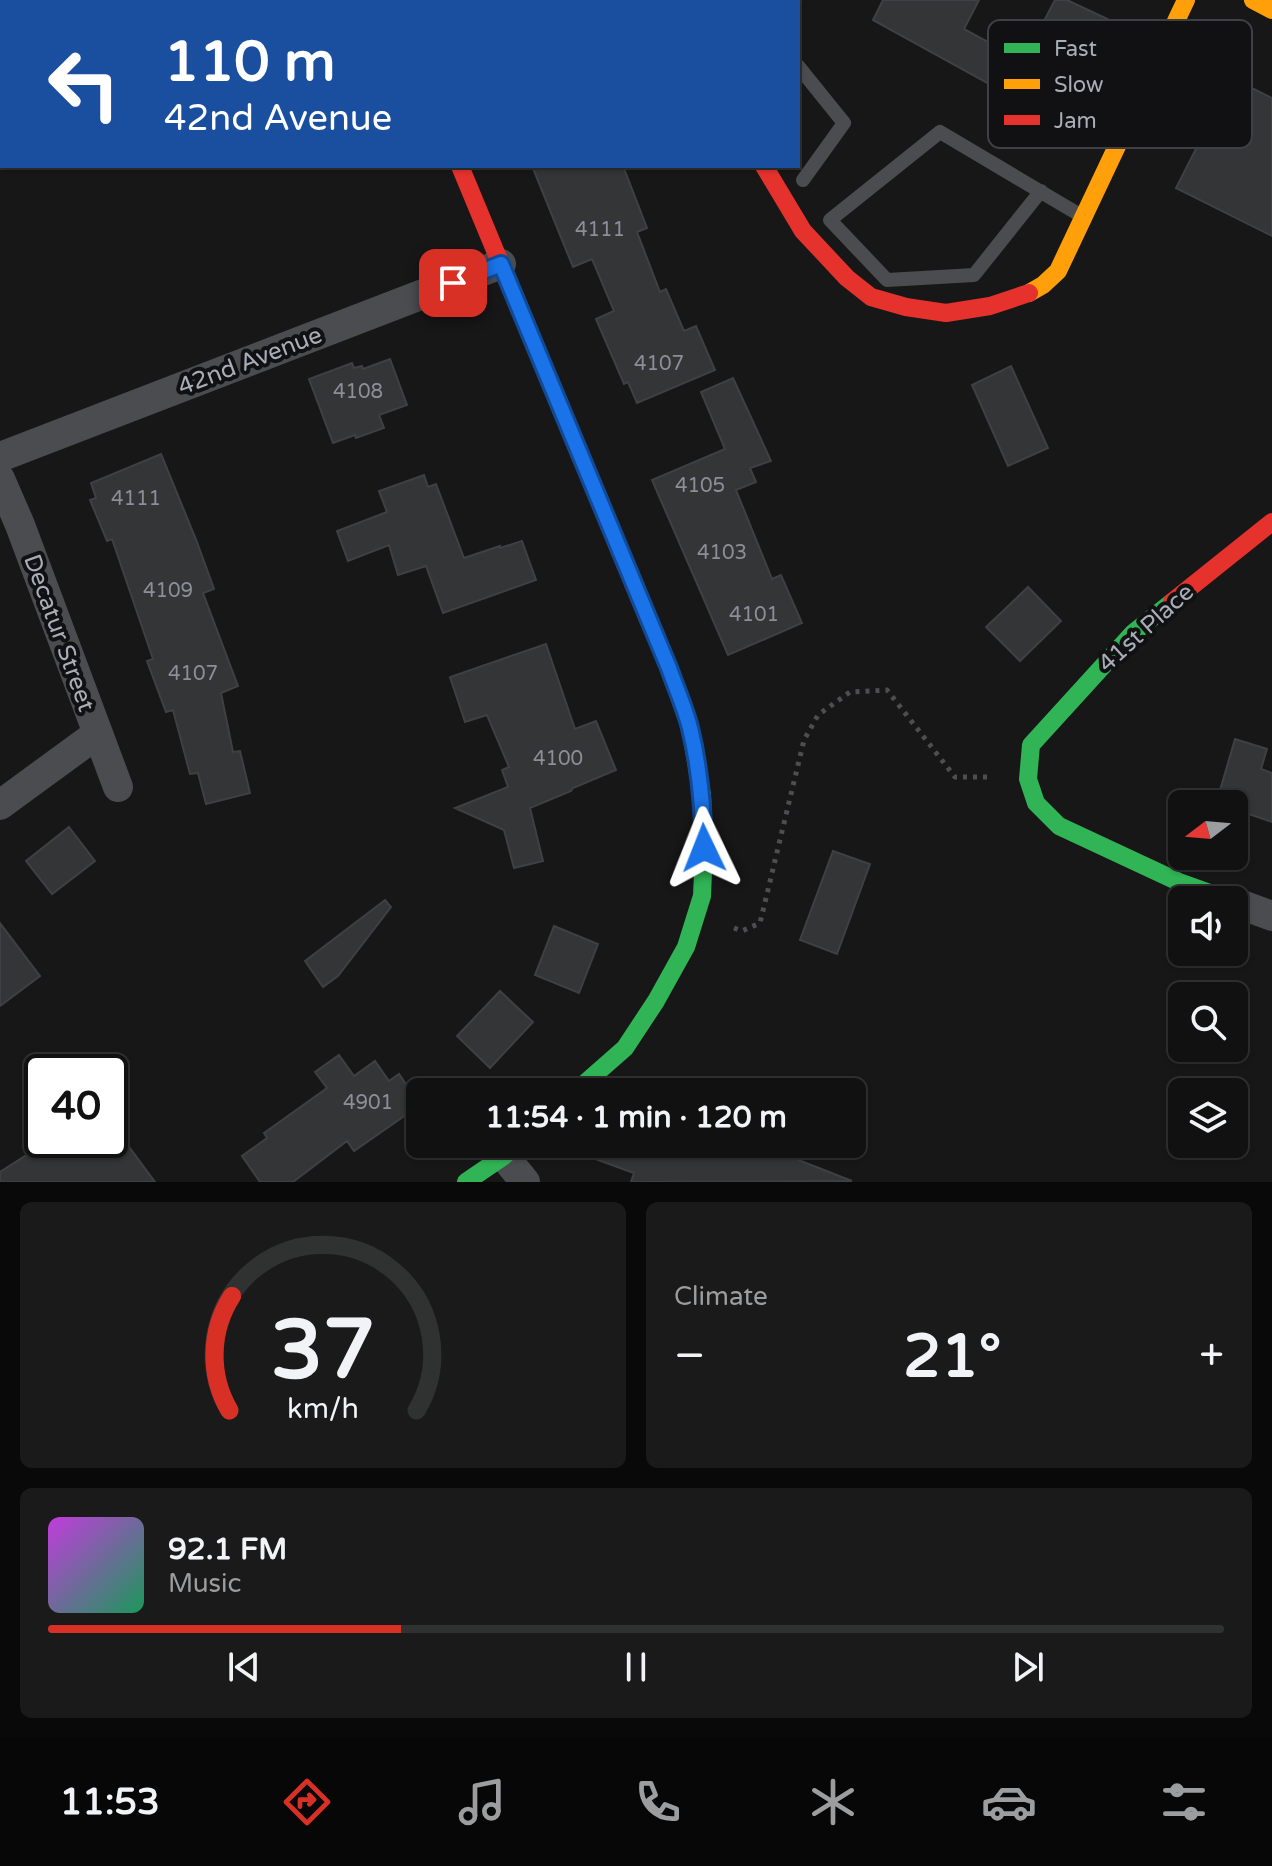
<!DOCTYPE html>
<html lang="en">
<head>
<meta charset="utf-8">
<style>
  :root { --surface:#111; --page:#1a1a1a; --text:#f1f3f6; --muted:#9c9d9f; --line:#303131; --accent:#d93025 }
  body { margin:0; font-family:"Varela Round",sans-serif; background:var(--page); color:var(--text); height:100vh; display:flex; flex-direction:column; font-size:30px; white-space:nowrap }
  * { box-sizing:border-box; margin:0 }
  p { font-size:26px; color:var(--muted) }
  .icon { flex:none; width:44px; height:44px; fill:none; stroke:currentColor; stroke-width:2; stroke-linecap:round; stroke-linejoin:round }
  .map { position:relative; height:1182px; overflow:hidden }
  .panel { display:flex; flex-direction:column; gap:20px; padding:20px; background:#090909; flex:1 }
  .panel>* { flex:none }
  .top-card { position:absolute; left:0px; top:0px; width:800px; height:168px; box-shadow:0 2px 6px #0004,0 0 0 2px var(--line); background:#1a4fa0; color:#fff; overflow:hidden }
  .needle { width:52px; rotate:254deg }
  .fabs { position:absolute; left:1168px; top:790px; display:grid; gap:16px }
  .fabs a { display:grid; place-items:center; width:80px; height:80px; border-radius:12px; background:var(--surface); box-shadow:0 2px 6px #0004,0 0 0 2px var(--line); font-size:40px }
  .speed { position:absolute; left:24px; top:1054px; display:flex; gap:16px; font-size:40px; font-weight:700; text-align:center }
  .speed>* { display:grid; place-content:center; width:104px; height:104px; border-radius:50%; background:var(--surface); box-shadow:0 2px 6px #0004,0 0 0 2px var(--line); line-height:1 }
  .speed .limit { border:4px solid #111; border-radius:12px; background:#fff; color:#111 }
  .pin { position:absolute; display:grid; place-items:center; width:68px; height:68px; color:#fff; margin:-34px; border-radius:16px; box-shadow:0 4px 12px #0006 }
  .me { position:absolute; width:88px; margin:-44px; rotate:358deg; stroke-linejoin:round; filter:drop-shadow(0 0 6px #0008) }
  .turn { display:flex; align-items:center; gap:28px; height:168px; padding:0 32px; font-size:36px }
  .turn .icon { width:104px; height:104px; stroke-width:2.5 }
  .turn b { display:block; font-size:56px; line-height:68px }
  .big { font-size:60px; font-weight:700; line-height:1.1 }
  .panel .tile { flex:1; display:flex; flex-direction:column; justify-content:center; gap:12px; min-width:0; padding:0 28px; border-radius:12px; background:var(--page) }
  .panel .dial { align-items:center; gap:0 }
  .dial svg { height:208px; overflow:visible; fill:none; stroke:var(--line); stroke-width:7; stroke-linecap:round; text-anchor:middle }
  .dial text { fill:var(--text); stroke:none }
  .song { display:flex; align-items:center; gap:24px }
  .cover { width:96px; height:96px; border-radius:12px; background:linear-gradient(135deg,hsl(290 70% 55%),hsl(150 70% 35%)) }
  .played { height:8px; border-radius:4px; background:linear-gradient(90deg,var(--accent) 30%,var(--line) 30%) }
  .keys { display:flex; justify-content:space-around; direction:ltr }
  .heat { display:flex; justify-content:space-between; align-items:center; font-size:44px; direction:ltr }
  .panel .tiles { flex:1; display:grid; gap:20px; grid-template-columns:1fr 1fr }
  .tile:last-child { grid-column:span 2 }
  .trip { position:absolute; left:406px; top:1078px; width:460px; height:80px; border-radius:12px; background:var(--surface); box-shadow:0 2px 6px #0004,0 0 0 2px var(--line); font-weight:700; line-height:80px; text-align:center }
  .tabs { display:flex; height:128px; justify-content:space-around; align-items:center; background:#070707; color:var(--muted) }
  .tabs .icon { width:56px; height:56px }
  .tabs .on { color:var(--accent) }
  .tabs b { font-size:36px; color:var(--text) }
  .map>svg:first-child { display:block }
  .building { fill:#343537; stroke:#3f4043; stroke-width:2 }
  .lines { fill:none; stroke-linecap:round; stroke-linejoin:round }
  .path { stroke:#4d4e52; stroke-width:5; stroke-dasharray:4 6; stroke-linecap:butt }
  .lane { stroke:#4b4c50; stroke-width:14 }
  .street { stroke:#4b4c50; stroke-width:30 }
  .fast { stroke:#30b455; stroke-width:18 }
  .slow { stroke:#ff9f0a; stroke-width:18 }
  .jam { stroke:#e5322d; stroke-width:18 }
  .route-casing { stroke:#114b97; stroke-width:20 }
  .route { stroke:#1a73e8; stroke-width:14 }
  .labels { text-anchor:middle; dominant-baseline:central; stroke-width:8; stroke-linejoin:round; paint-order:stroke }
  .number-label { font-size:20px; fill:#8b8f98 }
  .street-label { font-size:24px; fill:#a8adb8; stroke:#111113 }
  .key { fill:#111113; stroke:#3e4045; stroke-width:2 }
  .key-label { font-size:22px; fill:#a8adb8 }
</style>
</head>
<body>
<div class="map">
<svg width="1272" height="1182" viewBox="0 0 1272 1182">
  <rect width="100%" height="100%" fill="#171717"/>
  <path class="building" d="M883 0H979L964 29 1023 61 1055 0H1067L1133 31 1082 135 873 20Z
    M1232 78 1272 98V236L1176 188Z
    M532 166H623L647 228 637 232 660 292 666 289 684 331 696 326 715 370 637 403 628 382 624 384 596 319 614 311 592 259 573 267Z
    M390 359 407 405 379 415 384 428 356 438 355 435 333 443 309 379 352 363 354 368 362 366 363 369Z
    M1011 366 1048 448 1008 466 972 385Z
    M733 378 771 461 750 468 756 482 736 490 772 579 781 575 802 623 728 655 652 480 725 449 701 392Z
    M161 454 197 542 214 589 203 593 238 686 221 693 233 752 240 751 250 793 206 804 198 773 190 774 173 710 166 712 147 661 153 659 112 539 107 541 90 500 96 498 91 483Z
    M424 475 428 487 436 484 464 558 500 546V548L522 541 536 580 443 613 426 566 398 575 389 545 348 561 337 531 387 512 379 491Z
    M1028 587 1061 621 1020 661 986 627Z
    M546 644 575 729 596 721 616 770 573 788 571 791 530 808 543 861 514 868 504 830 455 808 508 787 502 770 509 767 487 715 465 722 450 677Z
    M1235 739 1267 749 1261 769 1272 773V822L1234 809V804H1216Z
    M69 827 95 861 52 894 26 861Z
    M833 851 870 864 837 954 800 940Z
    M385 900 391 907 338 976 323 987 305 961Z
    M0 923 40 976 0 1006Z
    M554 926 598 944 579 993 535 975Z
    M500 991 533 1022 490 1068 457 1036Z
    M339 1055 354 1076 375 1061 389 1081 399 1074 420 1105 354 1151 347 1141 293 1182H260L242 1156 267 1138 264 1133 327 1088 315 1072Z
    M50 1140H124L155 1182H0V1172Z
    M566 1144H758L852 1181 631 1182 634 1173 565 1148Z"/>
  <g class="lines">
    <path class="path" d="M734 928 742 931 760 923 804 740 818 715 850 692 887 690 955 777H989"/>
    <path class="lane" d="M298 0 299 2
      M744 0 745 2
      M798 66 844 123 803 180
      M1041 191 974 275 887 280 830 220 940 132 1080 215"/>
    <path class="street" d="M686 0 687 2
      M0 457 501 264
      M0 479 20 525 118 787
      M0 805 97 734
      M1234 902 1272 916
      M504 1156 525 1182"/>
    <path class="fast" d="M1172 602 1133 633 1031 745 1028 779 1036 803 1059 826 1179 882 1229 900
      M575 1092 625 1048 656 1001 686 947 702 896 704 848 702 795 690 727 669 668 648 619
      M466 1182 504 1156 517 1144"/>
    <path class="slow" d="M1253 0 1272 10
      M1029 293 1043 285 1058 271 1186 0"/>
    <path class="jam" d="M392 0 393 2
      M460 166 648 619
      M764 166 803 231 847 278 871 297 906 307 946 313 990 306 1029 293
      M1172 602 1272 522"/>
  </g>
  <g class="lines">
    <g class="route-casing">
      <path id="route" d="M453 283 501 264 669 668C676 688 685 708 690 728 700 768 703 807 704 848"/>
    </g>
    <use href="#route" class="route"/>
  </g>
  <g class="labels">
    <g class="number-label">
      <text x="600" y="230">4111</text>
      <text x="659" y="364">4107</text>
      <text x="358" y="392">4108</text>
      <text x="700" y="486">4105</text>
      <text x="136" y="499">4111</text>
      <text x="722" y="553">4103</text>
      <text x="168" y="591">4109</text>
      <text x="754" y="615">4101</text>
      <text x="193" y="674">4107</text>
      <text x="558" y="759">4100</text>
      <text x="368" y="1103">4901</text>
    </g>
    <g class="street-label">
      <text transform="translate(250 361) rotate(-21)">42nd Avenue</text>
      <text transform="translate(1146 628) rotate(-42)">41st Place</text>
      <text transform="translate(59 633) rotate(70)">Decatur Street</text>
    </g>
  </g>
  <rect x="988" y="20" width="264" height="128" rx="12" class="key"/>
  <rect x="1004" y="43" width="36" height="10" fill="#30b455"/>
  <rect x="1004" y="79" width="36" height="10" fill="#ff9f0a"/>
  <rect x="1004" y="115" width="36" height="10" fill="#e5322d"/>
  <g class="key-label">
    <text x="1054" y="56">Fast</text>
    <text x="1054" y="92">Slow</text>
    <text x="1054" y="128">Jam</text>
  </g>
</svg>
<div class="fabs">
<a><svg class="needle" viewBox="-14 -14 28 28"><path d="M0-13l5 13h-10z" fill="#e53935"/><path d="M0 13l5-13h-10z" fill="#9c9d9f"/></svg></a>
<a><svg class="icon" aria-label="sound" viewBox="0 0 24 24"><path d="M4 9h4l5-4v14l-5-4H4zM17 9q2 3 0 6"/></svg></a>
<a><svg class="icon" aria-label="search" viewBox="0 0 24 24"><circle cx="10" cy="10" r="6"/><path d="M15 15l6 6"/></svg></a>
<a><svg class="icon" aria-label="layers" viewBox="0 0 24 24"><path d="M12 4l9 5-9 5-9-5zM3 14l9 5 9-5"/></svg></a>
</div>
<div class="speed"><div class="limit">40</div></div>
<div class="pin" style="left:453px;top:283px;background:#d93025"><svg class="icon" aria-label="arrive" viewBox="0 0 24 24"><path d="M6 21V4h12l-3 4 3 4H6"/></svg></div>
<svg class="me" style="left:704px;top:848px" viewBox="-20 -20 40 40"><path d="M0-17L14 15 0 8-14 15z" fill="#1a73e8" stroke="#fff" stroke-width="4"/></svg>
<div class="trip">11:54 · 1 min · 120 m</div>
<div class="top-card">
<div class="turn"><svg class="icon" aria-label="left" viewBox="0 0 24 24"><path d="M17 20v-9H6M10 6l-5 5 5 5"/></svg><div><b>110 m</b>42nd Avenue</div></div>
</div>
</div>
<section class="panel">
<div class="tiles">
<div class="tile dial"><svg viewBox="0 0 100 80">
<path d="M14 69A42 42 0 1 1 86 69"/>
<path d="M14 69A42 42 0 0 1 15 25" stroke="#d93025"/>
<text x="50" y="56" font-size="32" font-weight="700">37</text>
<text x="50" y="72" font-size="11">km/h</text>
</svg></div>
<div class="tile"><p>Climate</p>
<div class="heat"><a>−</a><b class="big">21°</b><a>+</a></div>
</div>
<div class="tile">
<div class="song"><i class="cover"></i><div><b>92.1 FM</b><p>Music</p></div></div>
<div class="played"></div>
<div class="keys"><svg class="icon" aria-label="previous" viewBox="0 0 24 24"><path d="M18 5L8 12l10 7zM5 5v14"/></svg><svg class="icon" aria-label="pause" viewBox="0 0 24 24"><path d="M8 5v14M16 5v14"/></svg><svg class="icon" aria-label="next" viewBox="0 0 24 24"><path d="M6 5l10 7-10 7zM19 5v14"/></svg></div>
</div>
</div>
</section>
<nav class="tabs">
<b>11:53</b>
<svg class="icon on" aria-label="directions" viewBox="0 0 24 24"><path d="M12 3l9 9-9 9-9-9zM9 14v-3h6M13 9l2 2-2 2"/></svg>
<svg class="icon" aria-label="music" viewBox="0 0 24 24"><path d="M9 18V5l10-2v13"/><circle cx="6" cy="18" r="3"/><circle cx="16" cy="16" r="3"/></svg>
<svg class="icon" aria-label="phone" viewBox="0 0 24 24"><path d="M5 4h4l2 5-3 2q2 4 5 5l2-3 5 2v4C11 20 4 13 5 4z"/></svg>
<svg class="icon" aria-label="climate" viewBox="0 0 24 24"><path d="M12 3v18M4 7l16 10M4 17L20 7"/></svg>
<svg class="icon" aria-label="car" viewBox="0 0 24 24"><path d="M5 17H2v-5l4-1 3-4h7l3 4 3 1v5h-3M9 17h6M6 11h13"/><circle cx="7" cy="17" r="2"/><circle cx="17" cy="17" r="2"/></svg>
<svg class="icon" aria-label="filters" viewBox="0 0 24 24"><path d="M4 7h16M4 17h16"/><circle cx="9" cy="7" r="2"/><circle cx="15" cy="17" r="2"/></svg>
</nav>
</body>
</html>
